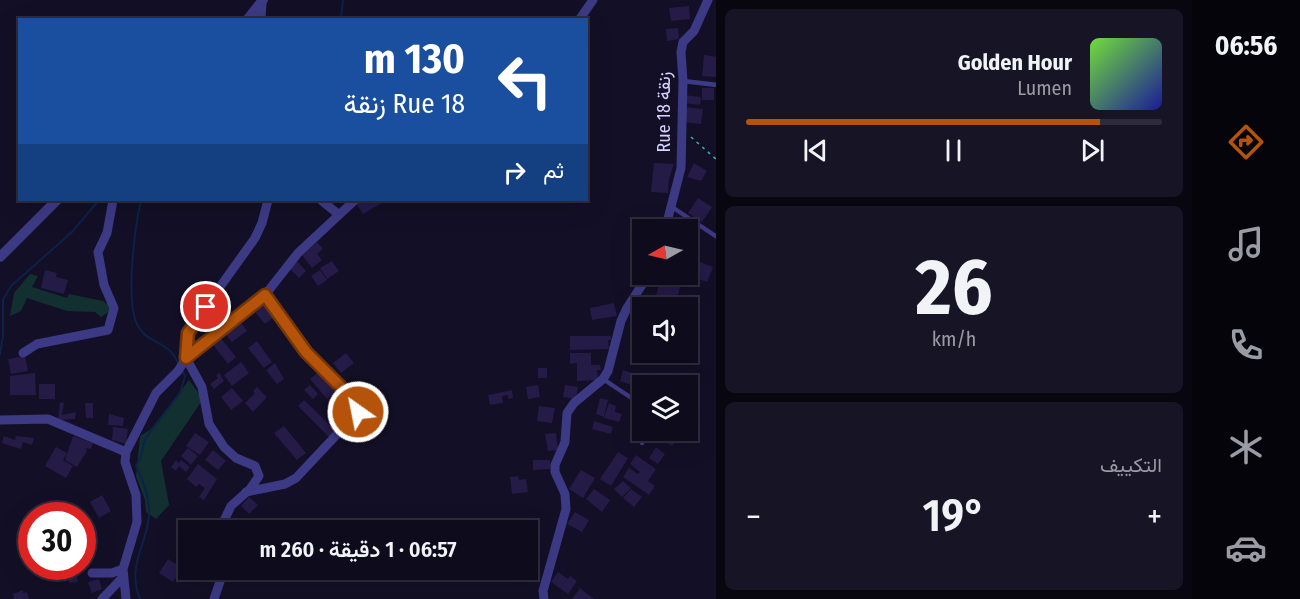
<!DOCTYPE html>
<html lang="ar">
<head>
<meta charset="utf-8">
<style>
  :root { --surface:#0e0b1c; --page:#171425; --text:#f1f3f6; --muted:#9b9ba3; --line:#2e2b3b; --accent:#b45309 }
  body { margin:0; font-family:"Fira Sans Condensed",Vazirmatn,sans-serif; background:var(--page); color:var(--text); direction:rtl; height:100vh; display:flex; flex-direction:column; font-size:22px; white-space:nowrap }
  * { box-sizing:border-box; margin:0 }
  p { font-size:20px; color:var(--muted) }
  .icon { flex:none; width:33px; height:33px; fill:none; stroke:currentColor; stroke-width:2; stroke-linecap:round; stroke-linejoin:round }
  .map { position:relative; flex:1; overflow:hidden; direction:ltr }
  .details { display:flex; flex-direction:column; gap:9px; padding:9px; background:#08060f; width:476px }
  .details>* { flex:none }
  .top-card { position:absolute; left:18px; top:18px; width:570px; height:183px; border-radius:0px; box-shadow:0 6px 24px #0002,0 0 0 2px var(--line); direction:rtl; background:#1a4fa0; color:#fff; overflow:hidden }
  .needle { width:39px; rotate:262deg }
  .fabs { position:absolute; left:632px; top:219px; display:grid; gap:12px }
  .fabs a { display:grid; place-items:center; width:66px; height:66px; border-radius:0px; background:var(--surface); box-shadow:0 6px 24px #0002,0 0 0 2px var(--line); font-size:30px }
  .speed { position:absolute; left:18px; top:502px; display:flex; gap:12px; font-size:30px; font-weight:700; text-align:center }
  .speed>* { display:grid; place-content:center; width:78px; height:78px; border-radius:50%; background:var(--surface); box-shadow:0 6px 24px #0002,0 0 0 2px var(--line); line-height:1 }
  .speed .limit { border:9px solid #d22; background:#fff; color:#111 }
  .pin { position:absolute; display:grid; place-items:center; width:51px; height:51px; color:#fff; margin:-26px; border:3px solid #fff; border-radius:50%; box-shadow:0 2px 6px #0007 }
  .me { position:absolute; width:66px; margin:-33px; rotate:327deg; stroke-linejoin:round; filter:drop-shadow(0 0 4px #0008) }
  .turn { display:flex; align-items:center; gap:21px; height:126px; padding:0 24px; font-size:27px }
  .turn .icon { width:78px; height:78px; stroke-width:2.5 }
  .turn b { display:block; font-size:42px; line-height:51px }
  .then { display:flex; align-items:center; height:57px; padding:0 24px; background:#0003; gap:12px; font-size:22px }
  .big { font-size:45px; font-weight:600; line-height:1.1 }
  .details .widget { flex:1; display:flex; flex-direction:column; justify-content:center; gap:9px; min-width:0; padding:0 21px; border-radius:9px; background:var(--page) }
  .details .dial { align-items:center; gap:0 }
  .dial b { font-size:78px; line-height:1 }
  .song { display:flex; align-items:center; gap:18px }
  .cover { width:72px; height:72px; border-radius:9px; background:linear-gradient(135deg,hsl(100 70% 55%),hsl(240 70% 35%)) }
  .played { height:6px; border-radius:3px; background:linear-gradient(90deg,var(--accent) 85%,var(--line) 85%) }
  .keys { display:flex; justify-content:space-around; direction:ltr }
  .heat { display:flex; justify-content:space-between; align-items:center; font-size:33px; direction:ltr }
  .trip { position:absolute; left:178px; top:520px; width:360px; height:60px; border-radius:0px; background:var(--surface); box-shadow:0 6px 24px #0002,0 0 0 2px var(--line); font-weight:600; line-height:60px; text-align:center; direction:rtl }
  main { display:flex; flex:1; min-height:0 }
  .tabs { display:flex; flex-direction:column; width:108px; justify-content:space-around; align-items:center; background:#06040b; color:var(--muted) }
  .tabs .icon { width:42px; height:42px }
  .tabs .current { color:var(--accent) }
  .tabs b { font-size:27px; color:var(--text) }
  .map>svg:first-child { display:block }
  .green { fill:#12302f }
  .lines { fill:none; stroke-linecap:round; stroke-linejoin:round }
  .stream { stroke:#0c2248; stroke-width:2 }
  .building { fill:#241b47 }
  .path { stroke:#2fb8b0; stroke-width:1.5; stroke-dasharray:3 4.5; stroke-linecap:butt }
  .service { stroke:#3d3a85; stroke-width:4.5 }
  .minor { stroke:#3d3a85; stroke-width:9 }
  .tertiary { stroke:#3d3a85; stroke-width:10 }
  .route-casing { stroke:#753606; stroke-width:15 }
  .route { stroke:#b45309; stroke-width:10 }
  .labels { text-anchor:middle; dominant-baseline:central; stroke-width:6; stroke-linejoin:round; paint-order:stroke }
  .street-label { font-size:18px; fill:#d9d4ff; stroke:#130f26 }
</style>
</head>
<body>
<main>
<nav class="tabs">
<b>06:56</b>
<svg class="icon current" aria-label="directions" viewBox="0 0 24 24"><path d="M12 3l9 9-9 9-9-9zM9 14v-3h6M13 9l2 2-2 2"/></svg>
<svg class="icon" aria-label="music" viewBox="0 0 24 24"><path d="M9 18V5l10-2v13"/><circle cx="6" cy="18" r="3"/><circle cx="16" cy="16" r="3"/></svg>
<svg class="icon" aria-label="phone" viewBox="0 0 24 24"><path d="M5 4h4l2 5-3 2q2 4 5 5l2-3 5 2v4C11 20 4 13 5 4z"/></svg>
<svg class="icon" aria-label="climate" viewBox="0 0 24 24"><path d="M12 3v18M4 7l16 10M4 17L20 7"/></svg>
<svg class="icon" aria-label="car" viewBox="0 0 24 24"><path d="M5 17H2v-5l4-1 3-4h7l3 4 3 1v5h-3M9 17h6M6 11h13"/><circle cx="7" cy="17" r="2"/><circle cx="17" cy="17" r="2"/></svg>
</nav>
<section class="details">
<div class="widget">
<div class="song"><i class="cover"></i><div><b>Golden Hour</b><p>Lumen</p></div></div>
<div class="played"></div>
<div class="keys"><svg class="icon" aria-label="previous" viewBox="0 0 24 24"><path d="M18 5L8 12l10 7zM5 5v14"/></svg><svg class="icon" aria-label="pause" viewBox="0 0 24 24"><path d="M8 5v14M16 5v14"/></svg><svg class="icon" aria-label="next" viewBox="0 0 24 24"><path d="M6 5l10 7-10 7zM19 5v14"/></svg></div>
</div>
<div class="widget dial"><b>26</b><p>km/h</p></div>
<div class="widget"><p>التكييف</p>
<div class="heat"><a>−</a><b class="big">19°</b><a>+</a></div>
</div>
</section>
<div class="map">
<svg width="717" height="599" viewBox="0 0 717 599">
  <rect width="100%" height="100%" fill="#130f26"/>
  <path class="green" d="M30 274 38 276 32 287 67 298 69 294 103 301 113 309 101 317 95 312 67 311 27 298 21 311 10 316 14 293Z
    M189 380 203 399 161 461 169 505 156 519 146 512 145 500 136 476 140 436 151 429Z"/>
  <g class="lines">
    <path class="stream" d="M341 20 343 0
      M141 200C135 227 124 305 139 328 147 341 163 342 172 353 175 356 177 361 179 365
      M0 354 3 336V300L11 286 72 232 99 200
      M140 599C125 563 151 541 149 507 148 493 142 478 136 466L141 456 145 439 180 393 185 376 182 370"/>
  </g>
  <path class="building" d="M689 6 690 19 671 21 669 8Z
    M678 28 679 39 667 41 666 29Z
    M704 55 717 57V77L702 76Z
    M702 88H714V100H702Z
    M684 95 701 97 700 105 683 103Z
    M684 107 703 109 701 124 683 122Z
    M654 163 674 164 669 179 668 193 651 192Z
    M694 163 707 171 701 181 687 177Z
    M698 198 712 207 702 222 688 213Z
    M362 200H387L363 214 356 203Z
    M317 242 323 249 317 254 322 260 312 268 302 255Z
    M297 261 306 271 299 278 289 268Z
    M332 261 339 271 327 279 320 268Z
    M697 261 713 267 707 282 695 278 692 287 673 279 675 274H687V272L692 274Z
    M45 270 57 273 56 277 68 280 64 294 41 288Z
    M320 270 327 280 318 286 311 276Z
    M660 281 680 287 676 302 656 296Z
    M264 302 275 316 265 324 254 311Z
    M614 303 617 316 592 320 590 308Z
    M239 320 247 331 232 342 224 332Z
    M635 329 642 331V347L631 344Z
    M219 336 236 357 228 364 211 342Z
    M570 336H611V340H608L609 349 570 350Z
    M257 341 272 362 264 368 248 348Z
    M346 353 354 363 341 373 333 363Z
    M570 353H591V365H600L601 370H597L598 380 577 381V363L570 364Z
    M25 356 28 371 11 374 8 359Z
    M241 362 249 373 232 386 224 375Z
    M275 363 284 379 277 384 266 370Z
    M538 368H547V378H538Z
    M623 370 638 375 634 386 620 381Z
    M320 371 338 390 327 399 310 379Z
    M219 372 224 381 214 389 210 384 218 378 216 376Z
    M35 373 36 395H10V376Z
    M39 384H55V399H39Z
    M310 385 318 394 313 399 304 390Z
    M538 385 540 397 528 399 526 387Z
    M565 385 578 387 576 399 563 397Z
    M257 387 267 397 253 412 245 403 255 393 253 391Z
    M232 388 243 401 231 410 221 397Z
    M512 390 513 398 508 399V395L502 396 503 403 490 405 488 395Z
    M337 392 354 411 336 428 329 416 337 409 329 400Z
    M600 398 608 400 604 417 596 414Z
    M304 400 335 430 329 437 298 406Z
    M60 402 64 403 62 415 76 412 75 419 58 420Z
    M85 403H93V418H86Z
    M609 403 616 406 615 412 622 414 619 422 604 418Z
    M539 406 555 408 552 423 537 421Z
    M109 414 124 418 123 426 108 425Z
    M594 421 613 427 611 434 592 429Z
    M284 426 306 453 297 460 274 433Z
    M113 427 128 429 126 444 112 440Z
    M650 430H662L656 441 647 435Z
    M665 431 677 439 672 446 660 438Z
    M195 433 209 442 200 455 186 446Z
    M556 433 558 450 548 451 545 434Z
    M4 436 15 440 16 436 34 438 32 445 23 442 21 449 2 443Z
    M73 436 93 443 91 449 86 448 87 451 77 467 65 460Z
    M56 447 67 453 63 460 73 466 66 478 45 466Z
    M656 447 665 454 658 464 649 458Z
    M188 448 198 456 191 465 181 456Z
    M213 450 226 461 218 470 205 460Z
    M618 452 628 458 611 486 600 479Z
    M636 455 656 469 648 481 655 486 649 495 623 477 629 468 638 474 640 472 630 464Z
    M176 460 179 463 181 460 190 467 186 472 179 466 176 471 171 467Z
    M533 460H550V469L533 470Z
    M198 464 217 479 204 500 199 497 205 488 199 484 196 487 187 479Z
    M581 470 595 478 583 498 569 489Z
    M518 476 519 480 526 479 528 492 512 494 510 477Z
    M623 481 631 488 622 497 614 489Z
    M594 489 610 500 602 512 586 499Z
    M631 489 642 497 634 507 623 498Z
    M102 495 111 511 99 518 90 502Z
    M249 497 258 505 249 514 241 506Z
    M575 512 589 520 582 532 567 524Z
    M168 559 182 568 173 582 159 573Z
    M76 571 78 582 69 583 68 573Z
    M558 572 568 579 570 576 577 581 568 594 551 582Z
    M99 579 102 589 92 593 88 582Z
    M580 588 594 599H572Z
    M23 590V593L27 592 29 599H14L13 594Z"/>
  <g class="lines">
    <path class="path" d="M691 137 717 160"/>
    <path class="service" d="M683 81 717 85
      M672 207 717 237
      M603 379 642 405
      M642 443 647 430"/>
    <path class="minor" d="M261 20 262 1
      M579 20 593 0
      M321 200 338 214
      M665 230 681 168 683 81 681 52 683 42 694 31 708 0
      M23 353 37 344 108 330 114 308 104 285 98 252 107 233 113 200
      M0 420 48 419 126 452
      M246 492 285 484 296 478 358 412 348 394 306 353 265 295
      M219 531 231 506 250 489 259 476 255 466 236 458 224 447 209 424 202 387 186 358 187 333 192 326 255 238 262 223 268 200
      M92 573H112L123 569
      M102 599 123 577
      M126 599 123 569 137 522 136 495 125 462 126 452 156 393 178 371 186 358 265 295 298 253 355 200
      M214 599 224 570
      M544 599 543 591 566 509 565 494 555 472V465L565 442 567 413 574 403 603 379 608 371 621 321 627 308 649 274"/>
    <path class="tertiary" d="M247 20 263 0
      M0 257 57 200"/>
  </g>
  <g class="lines">
    <g class="route-casing">
      <path id="route" d="M206 307 188 333 186 358 265 295 306 352 348 394 358 412"/>
    </g>
    <use href="#route" class="route"/>
  </g>
  <g class="labels">
    <g class="street-label">
      <text transform="translate(664 112) rotate(-90)">Rue 18 زنقة</text>
    </g>
  </g>
</svg>
<div class="fabs">
<a><svg class="needle" viewBox="-14 -14 28 28"><path d="M0-13l5 13h-10z" fill="#e53935"/><path d="M0 13l5-13h-10z" fill="#9b9ba3"/></svg></a>
<a><svg class="icon" aria-label="sound" viewBox="0 0 24 24"><path d="M4 9h4l5-4v14l-5-4H4zM17 9q2 3 0 6"/></svg></a>
<a><svg class="icon" aria-label="layers" viewBox="0 0 24 24"><path d="M12 4l9 5-9 5-9-5zM3 14l9 5 9-5"/></svg></a>
</div>
<div class="speed"><div class="limit">30</div></div>
<div class="pin" style="left:206px;top:307px;background:#d93025"><svg class="icon" aria-label="arrive" viewBox="0 0 24 24"><path d="M6 21V4h12l-3 4 3 4H6"/></svg></div>
<svg class="me" style="left:358px;top:412px" viewBox="-20 -20 40 40"><circle r="17" fill="#b45309" stroke="#fff" stroke-width="3"/><path d="M0-11L8 9 0 5-8 9z" fill="#fff"/></svg>
<div class="trip">06:57 · 1 دقيقة · 260 m</div>
<div class="top-card">
<div class="turn"><svg class="icon" aria-label="left" viewBox="0 0 24 24"><path d="M17 20v-9H6M10 6l-5 5 5 5"/></svg><div><b>130 m</b>Rue 18 زنقة</div></div>
<div class="then">ثم<svg class="icon" aria-label="right" viewBox="0 0 24 24"><path d="M7 20v-9h11M14 6l5 5-5 5"/></svg></div>
</div>
</div>
</main>
</body>
</html>
